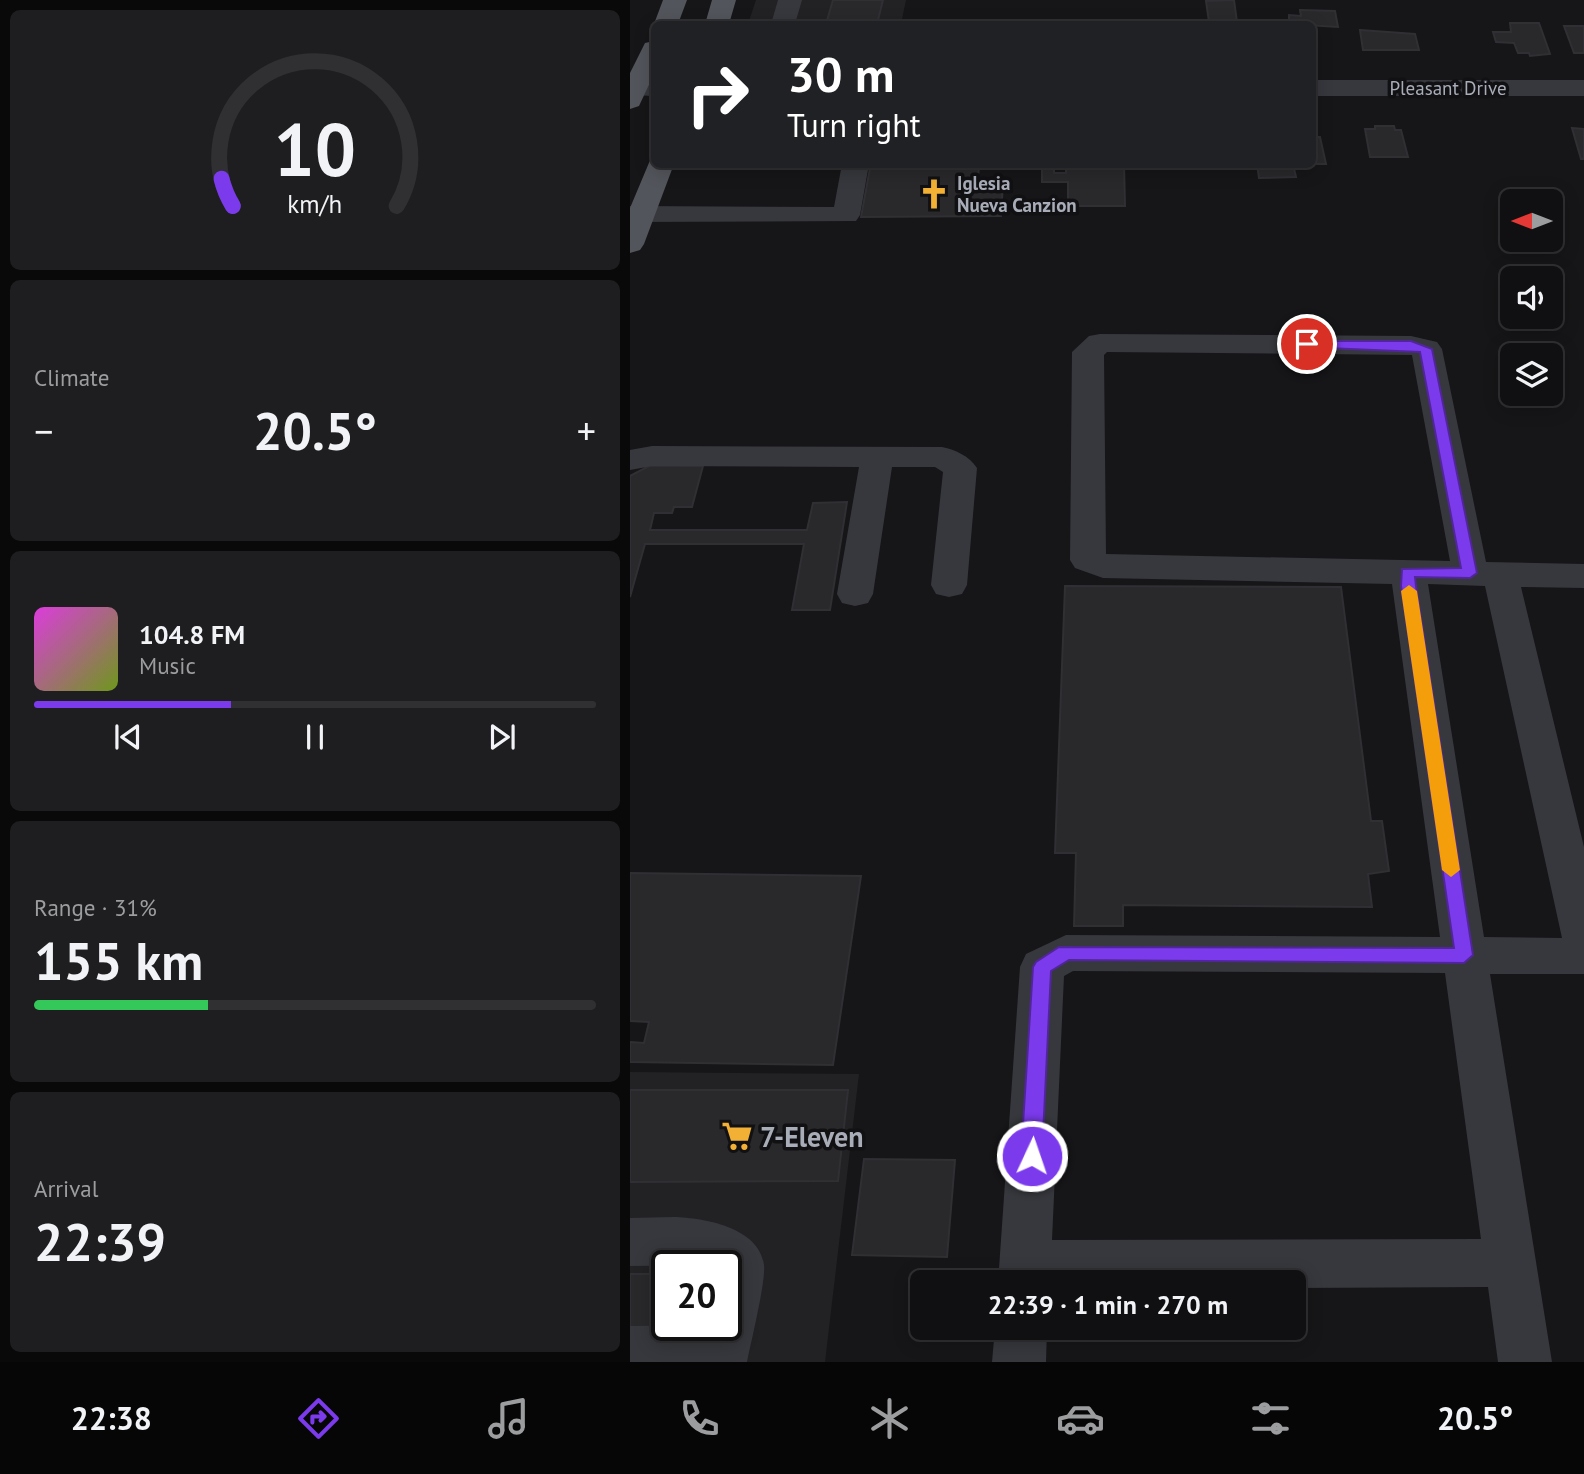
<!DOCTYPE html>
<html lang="en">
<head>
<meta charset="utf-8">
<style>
  :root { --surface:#101012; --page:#1e1e20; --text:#f1f3f6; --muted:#9c9d9f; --line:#303032; --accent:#7c3aed }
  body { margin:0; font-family:"PT Sans",sans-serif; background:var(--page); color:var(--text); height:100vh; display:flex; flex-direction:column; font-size:26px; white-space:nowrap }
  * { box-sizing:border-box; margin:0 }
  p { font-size:23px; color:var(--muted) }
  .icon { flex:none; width:38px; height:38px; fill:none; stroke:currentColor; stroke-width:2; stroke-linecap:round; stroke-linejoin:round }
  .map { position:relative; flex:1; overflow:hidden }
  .panel { display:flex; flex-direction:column; gap:10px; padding:10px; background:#09090a; width:630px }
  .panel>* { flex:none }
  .top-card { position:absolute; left:21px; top:21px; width:665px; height:147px; border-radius:10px; box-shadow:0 4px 18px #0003,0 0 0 2px var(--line); background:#202124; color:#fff; overflow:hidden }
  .needle { width:46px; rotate:270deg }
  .tools { position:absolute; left:870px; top:189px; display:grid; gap:14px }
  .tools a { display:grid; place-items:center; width:63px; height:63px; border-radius:10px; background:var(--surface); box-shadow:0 4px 18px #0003,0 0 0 2px var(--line); font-size:35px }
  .speed { position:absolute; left:21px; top:1250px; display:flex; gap:14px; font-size:35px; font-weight:700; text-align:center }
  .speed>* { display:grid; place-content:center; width:91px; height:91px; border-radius:50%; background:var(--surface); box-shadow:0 4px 18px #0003,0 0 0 2px var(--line); line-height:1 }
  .speed .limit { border:4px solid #111; border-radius:10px; background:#fff; color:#111 }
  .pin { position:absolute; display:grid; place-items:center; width:60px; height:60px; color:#fff; margin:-30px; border:4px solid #fff; border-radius:50%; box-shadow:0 2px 7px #0007 }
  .me { position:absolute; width:77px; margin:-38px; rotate:3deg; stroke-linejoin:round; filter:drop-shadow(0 0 5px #0008) }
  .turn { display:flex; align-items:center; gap:24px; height:147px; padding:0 21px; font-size:32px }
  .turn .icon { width:91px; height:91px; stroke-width:2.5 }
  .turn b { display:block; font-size:49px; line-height:60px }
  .big { font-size:52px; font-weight:700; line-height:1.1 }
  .panel .widget { flex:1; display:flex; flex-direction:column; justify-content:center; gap:10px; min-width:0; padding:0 24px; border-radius:10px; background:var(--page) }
  .panel .dial { align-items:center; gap:0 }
  .dial svg { height:182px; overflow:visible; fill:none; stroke:var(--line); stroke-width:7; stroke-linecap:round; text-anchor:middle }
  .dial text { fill:var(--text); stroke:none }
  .song { display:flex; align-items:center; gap:21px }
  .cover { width:84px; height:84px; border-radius:10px; background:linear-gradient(135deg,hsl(300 70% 55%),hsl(80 70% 35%)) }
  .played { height:7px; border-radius:4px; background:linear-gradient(90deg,var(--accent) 35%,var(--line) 35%) }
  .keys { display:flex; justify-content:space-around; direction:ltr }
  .heat { display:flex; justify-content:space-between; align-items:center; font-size:38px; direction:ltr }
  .charge { height:10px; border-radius:5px; background:linear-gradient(90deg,#34c759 31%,var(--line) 0) }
  .trip { position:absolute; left:280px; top:1270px; width:396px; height:70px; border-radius:10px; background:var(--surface); box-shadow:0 4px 18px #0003,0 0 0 2px var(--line); font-weight:700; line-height:70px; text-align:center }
  .tab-bar { display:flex; height:112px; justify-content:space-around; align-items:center; background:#060607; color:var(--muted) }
  .tab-bar .icon { width:49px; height:49px }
  .tab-bar .selected { color:var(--accent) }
  .tab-bar b { font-size:32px; color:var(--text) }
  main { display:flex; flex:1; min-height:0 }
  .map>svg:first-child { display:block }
  .built { fill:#222225; fill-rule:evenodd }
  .building { fill:#29292c; stroke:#303034; stroke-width:2 }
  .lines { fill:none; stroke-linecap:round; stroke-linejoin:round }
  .minor { fill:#37383d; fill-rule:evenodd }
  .major { fill:#53555c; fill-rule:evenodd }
  .route { fill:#7c3aed; stroke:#51269a; stroke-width:2 }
  .slow { fill:#f59e0b }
  .labels { text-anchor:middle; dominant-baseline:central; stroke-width:7; stroke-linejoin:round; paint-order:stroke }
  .far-street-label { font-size:19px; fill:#a8adb8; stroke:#111113 }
  .far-poi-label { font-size:19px; font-weight:bold; fill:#a8adb8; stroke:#111113; text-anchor:start }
  .near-poi-label { font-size:28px; font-weight:bold; fill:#a8adb8; stroke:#111113; text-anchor:start }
</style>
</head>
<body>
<main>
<section class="panel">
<div class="widget dial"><svg viewBox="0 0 100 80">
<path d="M14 69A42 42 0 1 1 86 69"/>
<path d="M14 69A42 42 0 0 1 9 57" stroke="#7c3aed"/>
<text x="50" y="56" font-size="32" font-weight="700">10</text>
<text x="50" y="72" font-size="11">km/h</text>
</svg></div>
<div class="widget"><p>Climate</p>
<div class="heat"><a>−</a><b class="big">20.5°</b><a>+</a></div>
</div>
<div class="widget">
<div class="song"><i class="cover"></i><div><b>104.8 FM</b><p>Music</p></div></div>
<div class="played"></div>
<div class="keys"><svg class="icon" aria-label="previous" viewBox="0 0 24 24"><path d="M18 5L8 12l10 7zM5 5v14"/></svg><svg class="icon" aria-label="pause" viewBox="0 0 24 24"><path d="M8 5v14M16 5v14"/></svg><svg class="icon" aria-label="next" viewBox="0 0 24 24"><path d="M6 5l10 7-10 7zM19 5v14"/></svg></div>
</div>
<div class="widget"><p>Range · 31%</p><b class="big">155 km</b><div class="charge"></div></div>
<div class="widget"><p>Arrival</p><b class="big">22:39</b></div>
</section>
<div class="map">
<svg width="954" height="1362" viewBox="0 0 954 1362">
  <rect width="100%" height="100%" fill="#161618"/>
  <path class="built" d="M126 0H276L271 24H118Z
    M0 1072 229 1074 195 1362H0ZM37 1265H96V1325H37Z"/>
  <path class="building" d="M203 0H253L247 24H196Z
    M604 0 607 22H579L576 1Z
    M670 10 705 11 708 27 659 24V15L671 16Z
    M880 23H909L920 54 900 56 899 53H888L884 43 866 42 863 32H881Z
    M934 26H954V53H944Z
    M730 30 785 34 789 50H733Z
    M745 126H764L765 130H771L778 157H740L735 129H745Z
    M942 128 954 129V159H951Z
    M682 137H690L696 164H682Z
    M270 164H424V173H436V164H494L495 206H438V182H412V167L349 168 347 183H373L371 216 231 217 240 168H269Z
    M627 164H663L666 177 629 178Z
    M19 466H73L62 507H44L42 513H24L20 530H177L183 503 217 502 200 610H162L174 544H15L0 597V476Z
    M435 586 711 587 741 821H752L759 871 738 874 742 907 493 905V926H444L446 853H425Z
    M0 873 231 876 203 1065 0 1062V1042L14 1043 19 1022 0 1021Z
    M0 1090H218L208 1181 0 1182Z
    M234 1159 325 1160 317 1257 222 1255Z
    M0 1274H37L33 1332 0 1331Z"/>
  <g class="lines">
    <path class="minor" d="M148 0H172L165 24H141Z
      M682 80H954V96H682Z
      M24 81V96L0 95V83Z
      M212 164H239L230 215 226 221 0 222V206L204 207Z
      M470 334 781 336 807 342 812 349 856 562 954 564V588L891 587 954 847V974H860L922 1362H868L858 1287 663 1288V1283H368L390 967 396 954 436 935 810 937 762 584 473 578 445 568 440 560 442 352 459 336ZM477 352 782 355 820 561 476 554 474 355ZM798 584 855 586 932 938 854 937ZM443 971 815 973 851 1239 422 1240 434 976Z
      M22 446 312 447C326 450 339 456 347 468L337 585 332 594 319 597 306 594 301 585 313 472 305 467H262L243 594 238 603 225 606 212 603 207 594 229 467 22 466 0 470V450Z
      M44 1217C74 1218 129 1227 134 1265 136 1281 121 1342 117 1362H0V1326L96 1325V1265L0 1266V1218Z
      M365 1328H417L416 1362H362Z"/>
    <path class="major" d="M33 0H57L48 24H24Z
      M82 0H106L99 24H75Z
      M24 41V74L9 106 0 109V73L15 43Z
      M21 158H24V164H44L14 244 10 250 0 253V208Z"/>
  </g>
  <path class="route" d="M677 341H781L802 349 847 573 840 578 785 577 786 586 843 955 834 963 439 960 421 971 412 1156 409 1163 402 1166 394 1163 391 1156 403 967 406 962 429 947 824 948 771 586 772 569 831 568 790 352 673 347V342Z"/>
  <path class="slow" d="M779 585 787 591 830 870 821 877 812 870 771 591Z"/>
  <defs>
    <g id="church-bare" transform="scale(2.415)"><path d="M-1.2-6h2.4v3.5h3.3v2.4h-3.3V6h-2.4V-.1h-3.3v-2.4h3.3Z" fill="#f2b134" stroke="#111113" stroke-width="2.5" paint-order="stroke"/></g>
    <g id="supermarket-bare" transform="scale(2.415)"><path d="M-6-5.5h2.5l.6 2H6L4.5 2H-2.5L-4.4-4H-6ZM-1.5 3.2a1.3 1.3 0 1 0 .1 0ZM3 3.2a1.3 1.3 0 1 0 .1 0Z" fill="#f2b134" stroke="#111113" stroke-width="2.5" paint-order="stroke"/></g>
  </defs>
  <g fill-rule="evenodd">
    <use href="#church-bare" x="304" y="194"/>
    <use href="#supermarket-bare" x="107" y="1136"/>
  </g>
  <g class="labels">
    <g class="far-street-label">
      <text x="818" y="88">Pleasant Drive</text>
    </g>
    <g class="far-poi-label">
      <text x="327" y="183">Iglesia<tspan x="327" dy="22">Nueva Canzion</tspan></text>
    </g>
    <g class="near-poi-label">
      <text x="130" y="1136">7-Eleven</text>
    </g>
  </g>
</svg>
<div class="tools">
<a><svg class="needle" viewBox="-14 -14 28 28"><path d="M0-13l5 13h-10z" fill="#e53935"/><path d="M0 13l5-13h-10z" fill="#9c9d9f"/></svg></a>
<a><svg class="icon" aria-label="sound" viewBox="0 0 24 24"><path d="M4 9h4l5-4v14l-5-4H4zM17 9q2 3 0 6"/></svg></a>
<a><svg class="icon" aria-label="layers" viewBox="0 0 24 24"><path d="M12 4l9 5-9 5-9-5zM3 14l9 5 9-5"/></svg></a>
</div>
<div class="speed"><div class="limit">20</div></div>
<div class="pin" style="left:677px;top:344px;background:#d93025"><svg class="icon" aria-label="arrive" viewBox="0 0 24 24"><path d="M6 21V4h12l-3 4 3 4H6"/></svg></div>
<svg class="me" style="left:402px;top:1156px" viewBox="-20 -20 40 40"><circle r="17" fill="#7c3aed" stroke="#fff" stroke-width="3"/><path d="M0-11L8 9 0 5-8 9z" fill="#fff"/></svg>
<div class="trip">22:39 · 1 min · 270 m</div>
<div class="top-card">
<div class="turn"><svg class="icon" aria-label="right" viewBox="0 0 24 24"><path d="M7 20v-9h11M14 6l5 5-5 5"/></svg><div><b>30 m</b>Turn right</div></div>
</div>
</div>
</main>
<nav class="tab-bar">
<b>22:38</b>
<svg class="icon selected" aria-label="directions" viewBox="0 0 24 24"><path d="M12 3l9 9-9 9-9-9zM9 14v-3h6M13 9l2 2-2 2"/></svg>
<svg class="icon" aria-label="music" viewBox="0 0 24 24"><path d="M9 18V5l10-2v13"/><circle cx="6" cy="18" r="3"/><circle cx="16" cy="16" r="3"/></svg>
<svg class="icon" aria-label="phone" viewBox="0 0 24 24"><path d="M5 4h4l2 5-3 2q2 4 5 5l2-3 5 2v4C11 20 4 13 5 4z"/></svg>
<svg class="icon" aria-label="climate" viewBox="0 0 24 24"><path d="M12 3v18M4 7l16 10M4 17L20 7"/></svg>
<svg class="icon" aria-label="car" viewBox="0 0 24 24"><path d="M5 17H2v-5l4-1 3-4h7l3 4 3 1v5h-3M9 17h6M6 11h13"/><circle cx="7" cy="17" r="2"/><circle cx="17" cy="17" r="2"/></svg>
<svg class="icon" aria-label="filters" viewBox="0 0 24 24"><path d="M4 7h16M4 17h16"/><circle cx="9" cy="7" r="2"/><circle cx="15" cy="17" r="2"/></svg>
<b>20.5°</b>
</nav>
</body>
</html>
